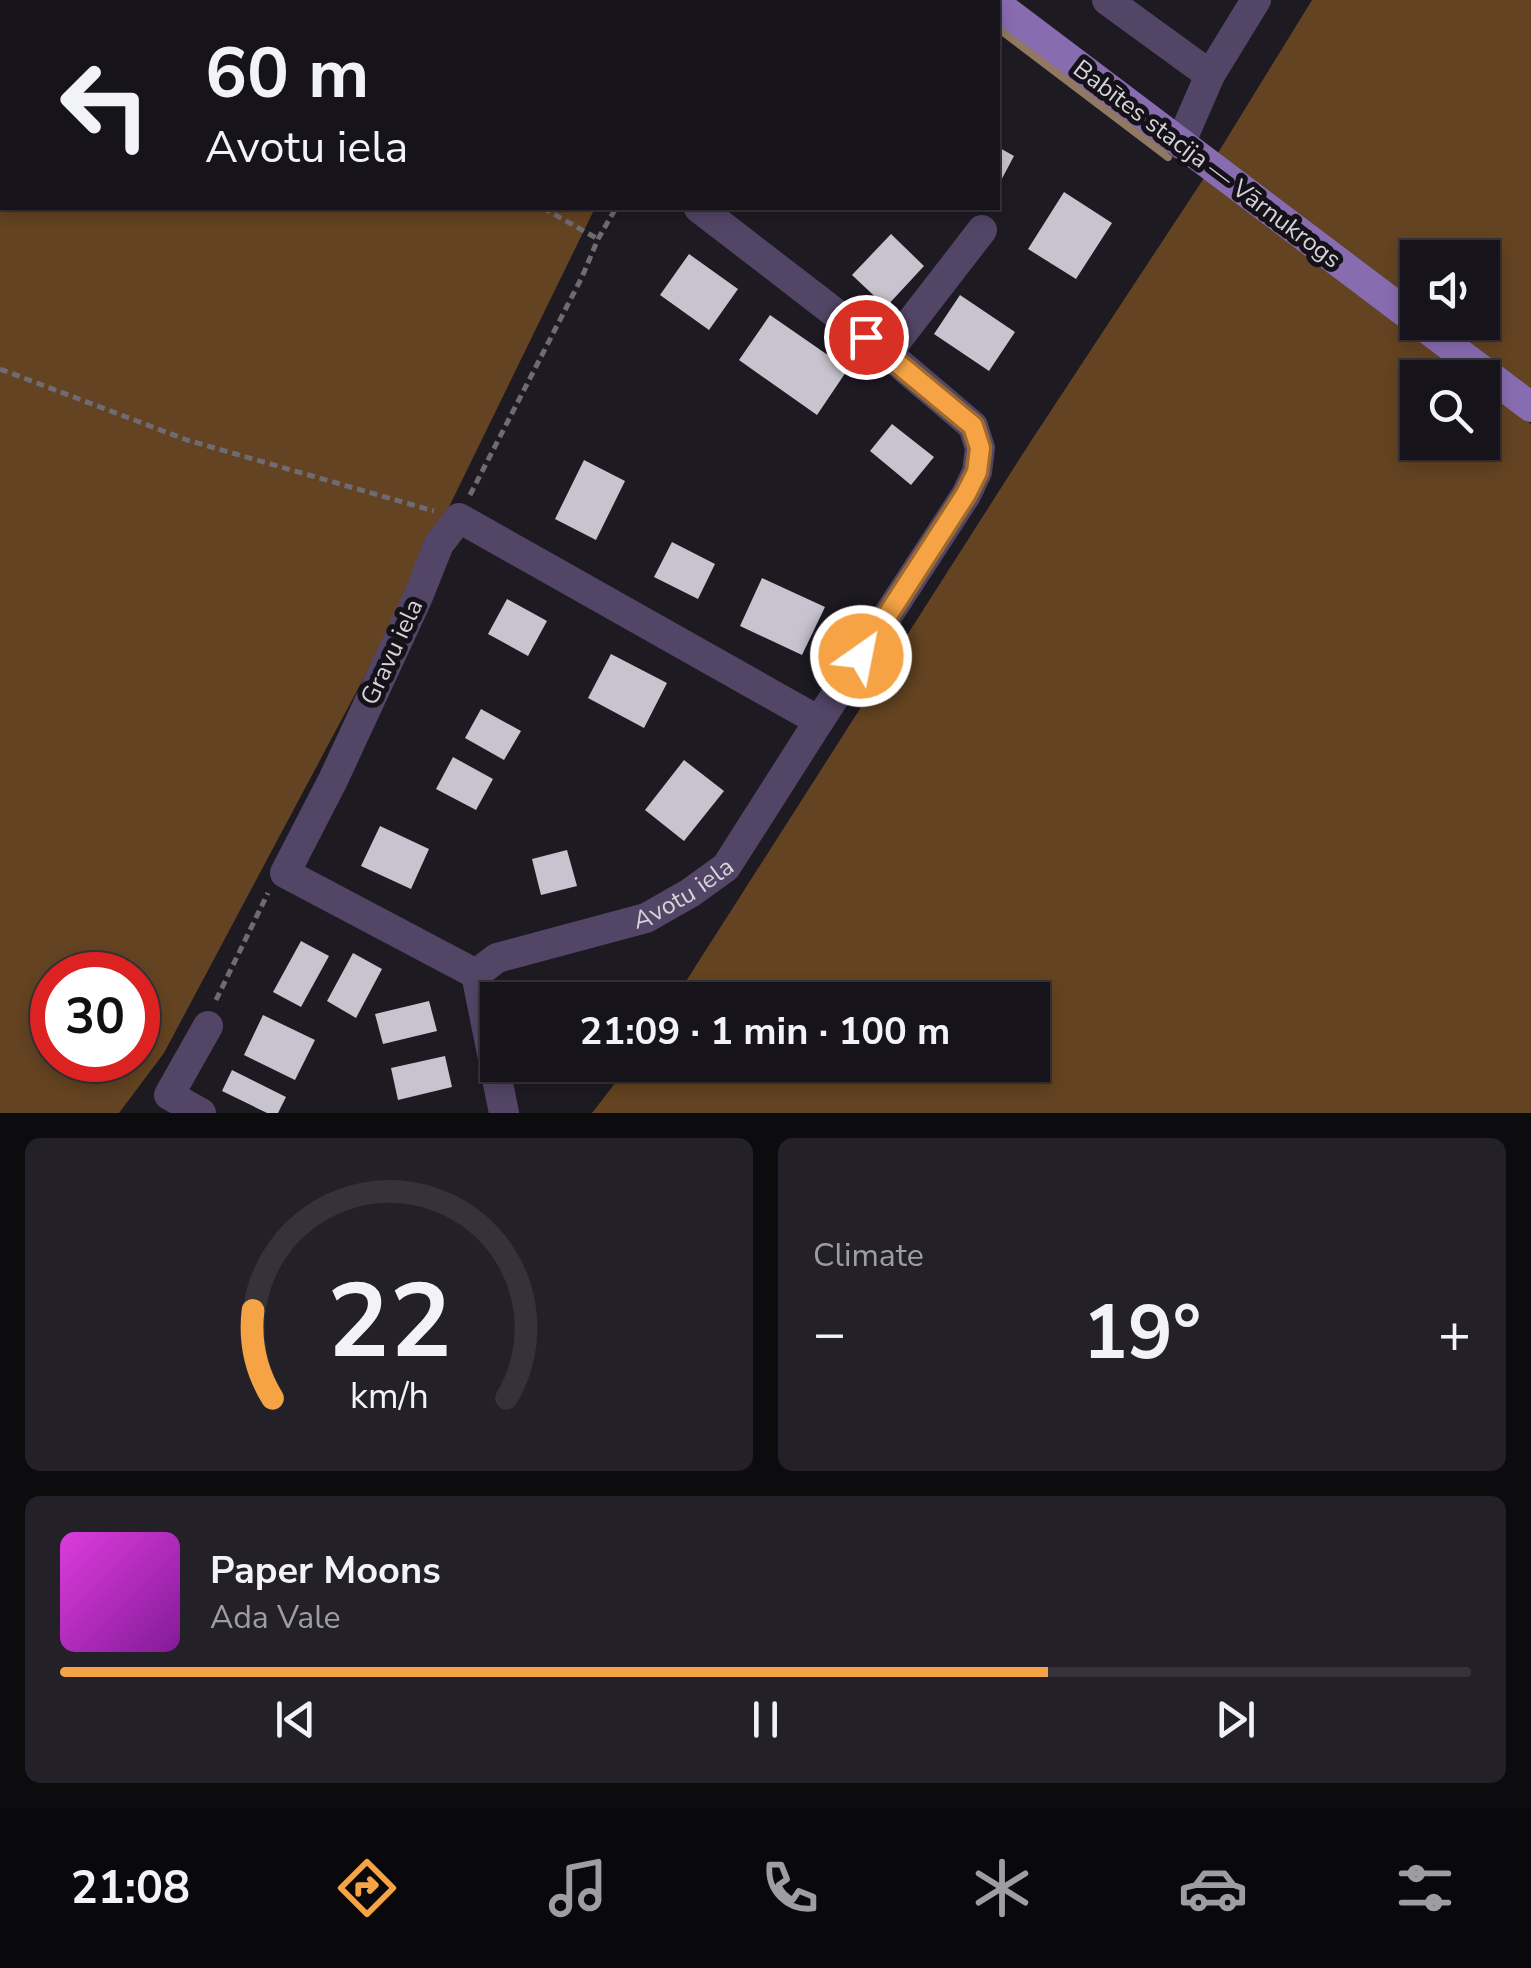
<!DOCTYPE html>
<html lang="en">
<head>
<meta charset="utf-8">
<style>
  :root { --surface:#16141a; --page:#232127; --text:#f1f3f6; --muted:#9e9ea2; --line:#353339; --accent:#f5a345 }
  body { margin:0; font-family:"Nunito Sans",sans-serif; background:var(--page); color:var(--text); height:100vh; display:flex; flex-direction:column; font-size:38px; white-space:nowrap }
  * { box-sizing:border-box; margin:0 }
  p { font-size:32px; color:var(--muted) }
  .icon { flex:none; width:55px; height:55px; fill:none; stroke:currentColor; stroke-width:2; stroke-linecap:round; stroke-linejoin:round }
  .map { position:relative; height:1113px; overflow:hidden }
  .drawer { display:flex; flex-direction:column; gap:25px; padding:25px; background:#0c0b0e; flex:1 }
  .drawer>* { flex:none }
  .hud { position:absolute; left:0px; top:0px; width:1000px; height:210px; box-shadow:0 5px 15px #0003,0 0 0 2px var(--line); background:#16141a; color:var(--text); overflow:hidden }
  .tools { position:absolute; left:1400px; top:240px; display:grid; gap:20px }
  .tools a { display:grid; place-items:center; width:100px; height:100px; border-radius:0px; background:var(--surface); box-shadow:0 5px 15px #0003,0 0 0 2px var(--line); font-size:50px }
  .speed { position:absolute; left:30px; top:952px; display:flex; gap:20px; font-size:50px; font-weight:700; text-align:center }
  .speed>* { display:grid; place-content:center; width:130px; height:130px; border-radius:50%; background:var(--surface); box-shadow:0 5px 15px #0003,0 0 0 2px var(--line); line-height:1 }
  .speed .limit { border:15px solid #d22; background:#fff; color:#111 }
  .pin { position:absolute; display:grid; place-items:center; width:85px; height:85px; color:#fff; margin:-42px; border:5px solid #fff; border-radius:50%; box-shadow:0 2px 10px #0007 }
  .me { position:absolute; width:110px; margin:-55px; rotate:33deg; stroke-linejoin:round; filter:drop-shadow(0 0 8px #0008) }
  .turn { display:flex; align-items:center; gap:35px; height:210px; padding:0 40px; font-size:45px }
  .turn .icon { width:130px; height:130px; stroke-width:2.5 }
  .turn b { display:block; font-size:70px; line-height:85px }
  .big { font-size:75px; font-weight:700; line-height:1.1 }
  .drawer .widget { flex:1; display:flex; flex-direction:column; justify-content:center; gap:15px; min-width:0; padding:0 35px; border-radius:15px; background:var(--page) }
  .drawer .dial { align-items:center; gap:0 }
  .dial svg { height:260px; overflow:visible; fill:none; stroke:var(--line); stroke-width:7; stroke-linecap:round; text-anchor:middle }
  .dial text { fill:var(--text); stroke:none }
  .song { display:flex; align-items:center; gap:30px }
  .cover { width:120px; height:120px; border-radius:15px; background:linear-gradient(135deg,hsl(300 70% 55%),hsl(290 70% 35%)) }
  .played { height:10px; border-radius:5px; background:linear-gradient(90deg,var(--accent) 70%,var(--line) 70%) }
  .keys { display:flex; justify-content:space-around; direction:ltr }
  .heat { display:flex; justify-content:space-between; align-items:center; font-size:55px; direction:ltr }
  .drawer .tiles { flex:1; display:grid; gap:25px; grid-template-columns:1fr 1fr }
  .widget:last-child { grid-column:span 2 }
  .trip { position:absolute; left:480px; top:982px; width:570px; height:100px; border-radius:0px; background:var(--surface); box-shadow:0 5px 15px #0003,0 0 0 2px var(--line); font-weight:700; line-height:100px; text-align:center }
  .tabs { display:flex; height:160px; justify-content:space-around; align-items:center; background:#09080a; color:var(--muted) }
  .tabs .icon { width:70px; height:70px }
  .tabs .selected { color:var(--accent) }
  .tabs b { font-size:45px; color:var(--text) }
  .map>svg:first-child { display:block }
  .forest { fill:#634321; fill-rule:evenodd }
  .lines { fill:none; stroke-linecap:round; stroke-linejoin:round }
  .stream { stroke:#907862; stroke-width:8 }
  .building { fill:#c8c4cf }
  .path { stroke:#6e6b72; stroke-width:5; stroke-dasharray:8 5; stroke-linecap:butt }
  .minor { stroke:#524566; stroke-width:30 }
  .major { stroke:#886cb0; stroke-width:30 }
  .route-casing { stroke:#9f6a2d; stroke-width:25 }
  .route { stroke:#f5a345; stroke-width:18 }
  .labels { text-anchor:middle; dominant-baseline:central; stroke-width:10; stroke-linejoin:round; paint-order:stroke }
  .street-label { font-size:25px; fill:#d4d2d7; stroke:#141119 }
</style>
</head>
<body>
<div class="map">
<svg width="1531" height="1113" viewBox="0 0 1531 1113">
  <rect width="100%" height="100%" fill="#1d1a22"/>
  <path class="forest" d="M0 0H696L694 2H2V208H595L384 640 164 1053 119 1113H0ZM52 975H138V1060H52Z
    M1312 0H1531V390L1440 323 1482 322V258H1418L1417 306 1216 156Z
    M1204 178 1469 377 1418 378V442H1482L1483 387 1531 424V1113H592L629 1065H1032V1000H674L1031 441Z"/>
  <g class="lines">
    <path class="stream" d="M960 0 964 2
      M998 28 1168 157"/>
  </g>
  <path class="building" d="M998 147 1014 156 998 186Z
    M1064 192 1112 223 1076 279 1028 249Z
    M891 234 924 266 886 307 852 275Z
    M689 254 738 289 709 330 660 295Z
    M960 295 1015 332 989 371 934 334Z
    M770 315 848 369 817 415 739 360Z
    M892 424 934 457 911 485 870 451Z
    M584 460 625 481 596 540 555 519Z
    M672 542 715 564 698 599 654 577Z
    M762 578 825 607 802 655 740 626Z
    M507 599 547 621 528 656 488 634Z
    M611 654 667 683 644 728 588 698Z
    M481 709 521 731 504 760 465 738Z
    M453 757 493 779 476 810 436 789Z
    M684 760 724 791 684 841 645 810Z
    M380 826 429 849 411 889 361 866Z
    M567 850 577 886 541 895 532 859Z
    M301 941 329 956 301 1007 273 992Z
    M353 953 382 969 356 1018 327 1001Z
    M429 1001 437 1031 383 1044 375 1014Z
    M263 1015 315 1040 295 1080 244 1055Z
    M445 1056 452 1087 398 1100 391 1068Z
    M232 1070 286 1097 278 1113H267L222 1091Z"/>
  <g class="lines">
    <path class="path" d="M180 0 185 2
      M543 208 598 239
      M0 369 187 440 434 511
      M470 495 582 277 598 239 616 208
      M216 1000 268 893"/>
    <g class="minor">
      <path d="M1107 0 1210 75"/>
      <path d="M730 2 731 0"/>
      <path d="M1180 144 1210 75 1256 0"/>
      <path d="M699 208 887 353 973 426 980 448 977 472 966 495 819 721"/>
      <path d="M887 353 982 230"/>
      <path id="s1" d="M476 974 497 958 646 918 690 893 726 867 819 721 459 518 439 544 417 599 333 780 285 873 476 974 504 1113"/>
      <path d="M201 1113 169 1095 208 1026"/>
    </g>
    <path class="major" d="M998 5 1418 322
      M1418 322 1531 407"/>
  </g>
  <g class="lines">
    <g class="route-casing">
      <path id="route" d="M861 656 966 494 977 472 980 448 973 426 866 337"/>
    </g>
    <use href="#route" class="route"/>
  </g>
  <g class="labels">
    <g class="street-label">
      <text transform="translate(1207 164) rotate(37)">Babītes stacija — Vārnukrogs</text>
      <text transform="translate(392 652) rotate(-65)">Gravu iela</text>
      <text stroke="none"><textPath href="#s1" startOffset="225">Avotu iela</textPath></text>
    </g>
  </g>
</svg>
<div class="tools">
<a><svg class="icon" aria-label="sound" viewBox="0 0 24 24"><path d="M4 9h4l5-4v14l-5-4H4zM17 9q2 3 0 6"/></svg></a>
<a><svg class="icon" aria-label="search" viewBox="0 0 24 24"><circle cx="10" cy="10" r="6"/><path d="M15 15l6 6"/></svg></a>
</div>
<div class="speed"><div class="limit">30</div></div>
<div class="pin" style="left:866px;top:337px;background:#d93025"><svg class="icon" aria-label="arrive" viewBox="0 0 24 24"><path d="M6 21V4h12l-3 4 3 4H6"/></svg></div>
<svg class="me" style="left:861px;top:656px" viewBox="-20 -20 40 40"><circle r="17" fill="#f5a345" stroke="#fff" stroke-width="3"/><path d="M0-11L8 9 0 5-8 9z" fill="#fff"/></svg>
<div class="trip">21:09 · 1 min · 100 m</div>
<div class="hud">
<div class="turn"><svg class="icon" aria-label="left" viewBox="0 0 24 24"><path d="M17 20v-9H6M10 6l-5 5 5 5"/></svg><div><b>60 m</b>Avotu iela</div></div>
</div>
</div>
<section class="drawer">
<div class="tiles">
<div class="widget dial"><svg viewBox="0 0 100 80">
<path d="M14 69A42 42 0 1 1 86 69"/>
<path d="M14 69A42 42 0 0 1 8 42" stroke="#f5a345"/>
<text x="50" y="56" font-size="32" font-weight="700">22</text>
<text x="50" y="72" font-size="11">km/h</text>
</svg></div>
<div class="widget"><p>Climate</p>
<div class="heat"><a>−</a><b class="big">19°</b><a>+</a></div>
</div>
<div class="widget">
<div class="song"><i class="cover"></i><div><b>Paper Moons</b><p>Ada Vale</p></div></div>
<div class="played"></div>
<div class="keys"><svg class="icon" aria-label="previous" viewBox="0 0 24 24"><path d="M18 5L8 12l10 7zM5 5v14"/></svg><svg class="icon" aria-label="pause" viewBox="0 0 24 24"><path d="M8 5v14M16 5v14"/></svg><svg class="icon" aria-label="next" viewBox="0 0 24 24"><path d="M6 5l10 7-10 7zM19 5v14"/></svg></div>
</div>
</div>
</section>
<nav class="tabs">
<b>21:08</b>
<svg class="icon selected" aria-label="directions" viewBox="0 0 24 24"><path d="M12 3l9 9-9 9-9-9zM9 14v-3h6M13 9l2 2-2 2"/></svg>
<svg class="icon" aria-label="music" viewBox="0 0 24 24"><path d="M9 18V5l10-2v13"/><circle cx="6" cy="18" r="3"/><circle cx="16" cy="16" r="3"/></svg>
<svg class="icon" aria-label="phone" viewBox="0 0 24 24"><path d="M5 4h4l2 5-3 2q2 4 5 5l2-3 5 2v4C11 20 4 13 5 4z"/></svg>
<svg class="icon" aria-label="climate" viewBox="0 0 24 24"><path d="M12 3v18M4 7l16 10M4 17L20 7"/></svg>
<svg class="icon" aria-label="car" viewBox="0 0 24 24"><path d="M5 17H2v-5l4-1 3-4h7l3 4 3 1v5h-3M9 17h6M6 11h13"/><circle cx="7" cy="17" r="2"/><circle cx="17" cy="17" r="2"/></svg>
<svg class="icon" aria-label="filters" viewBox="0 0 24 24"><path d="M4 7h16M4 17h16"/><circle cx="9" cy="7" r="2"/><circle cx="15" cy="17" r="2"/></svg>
</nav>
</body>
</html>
